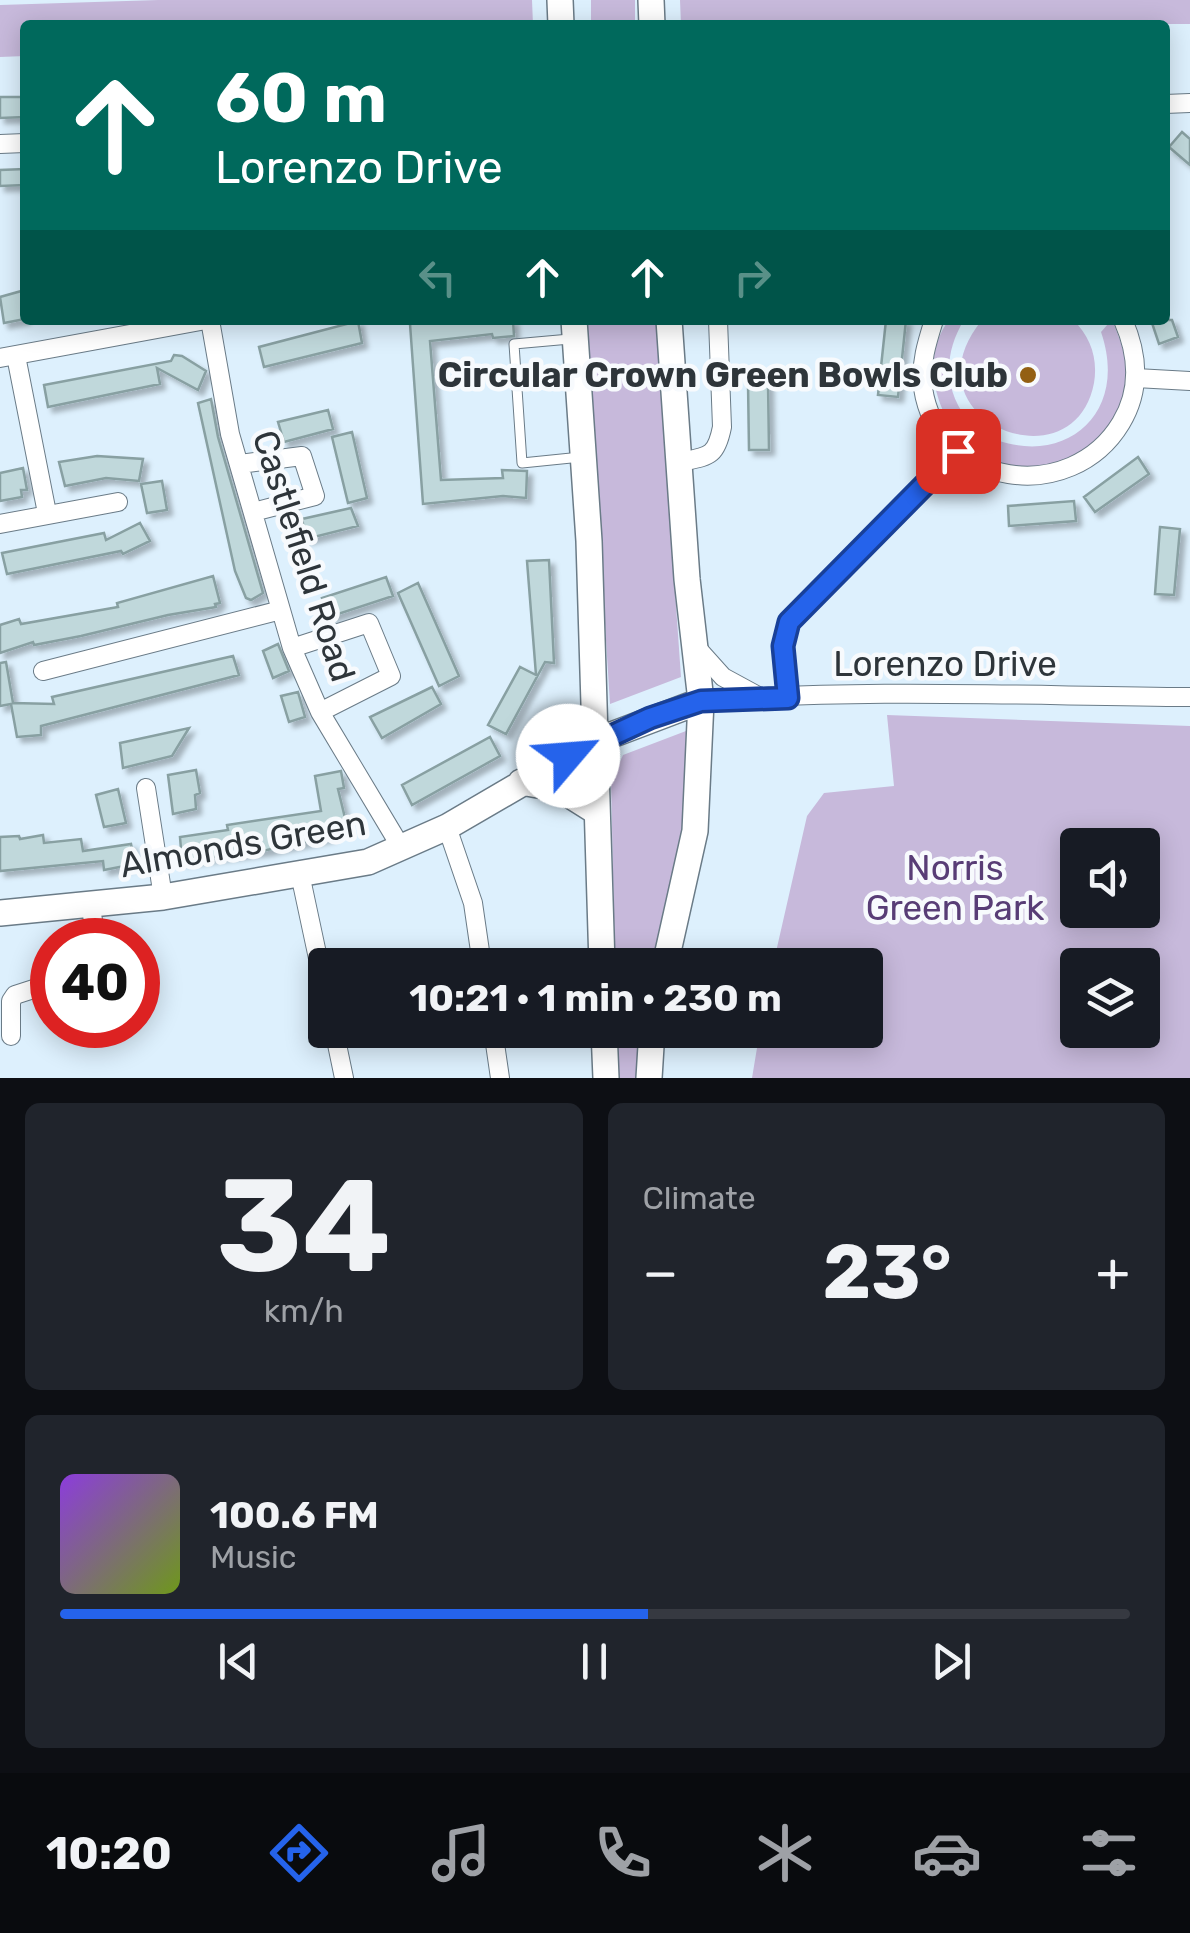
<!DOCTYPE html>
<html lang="en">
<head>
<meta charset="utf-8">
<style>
  :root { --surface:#171b24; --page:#20242c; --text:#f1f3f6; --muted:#9ea1a6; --line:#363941; --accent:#2563eb }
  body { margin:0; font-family:Rubik,sans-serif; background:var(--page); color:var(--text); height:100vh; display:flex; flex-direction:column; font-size:38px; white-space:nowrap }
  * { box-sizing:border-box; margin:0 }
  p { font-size:32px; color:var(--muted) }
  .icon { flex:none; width:55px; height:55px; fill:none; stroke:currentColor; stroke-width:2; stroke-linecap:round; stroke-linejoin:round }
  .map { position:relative; height:1078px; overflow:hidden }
  .panel { display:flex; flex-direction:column; gap:25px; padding:25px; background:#0d0f14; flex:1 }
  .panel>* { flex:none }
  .hud { position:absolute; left:20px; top:20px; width:1150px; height:305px; border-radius:10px; box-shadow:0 5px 25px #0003; background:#00695c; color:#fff; overflow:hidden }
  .tools { position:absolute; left:1060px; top:828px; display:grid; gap:20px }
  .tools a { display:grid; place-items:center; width:100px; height:100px; border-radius:10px; background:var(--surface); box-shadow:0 5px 25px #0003; font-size:50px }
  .speed { position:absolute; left:30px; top:918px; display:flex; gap:20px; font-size:50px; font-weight:700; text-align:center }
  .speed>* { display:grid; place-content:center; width:130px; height:130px; border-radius:50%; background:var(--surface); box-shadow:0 5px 25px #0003; line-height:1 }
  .speed .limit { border:15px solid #d22; background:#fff; color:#111 }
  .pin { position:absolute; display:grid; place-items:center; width:85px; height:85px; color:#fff; margin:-42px; border-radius:20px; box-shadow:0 5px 15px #0006 }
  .me { position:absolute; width:110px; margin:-55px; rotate:63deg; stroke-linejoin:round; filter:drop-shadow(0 0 8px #0008) }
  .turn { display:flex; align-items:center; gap:35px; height:210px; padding:0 30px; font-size:45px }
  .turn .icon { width:130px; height:130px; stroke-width:2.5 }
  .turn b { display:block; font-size:70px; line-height:85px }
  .lanes { display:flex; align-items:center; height:95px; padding:0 30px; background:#0003; justify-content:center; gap:50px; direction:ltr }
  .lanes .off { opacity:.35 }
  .big { font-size:75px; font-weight:700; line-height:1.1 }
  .panel .widget { flex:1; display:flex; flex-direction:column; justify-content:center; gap:15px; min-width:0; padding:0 35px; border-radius:15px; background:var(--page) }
  .panel .dial { align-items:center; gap:0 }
  .dial b { font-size:130px; line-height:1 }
  .song { display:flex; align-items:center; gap:30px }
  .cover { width:120px; height:120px; border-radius:15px; background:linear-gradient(135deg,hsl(270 70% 55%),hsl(80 70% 35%)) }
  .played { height:10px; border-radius:5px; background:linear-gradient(90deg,var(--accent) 55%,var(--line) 55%) }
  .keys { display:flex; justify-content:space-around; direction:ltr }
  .heat { display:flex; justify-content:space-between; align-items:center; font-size:55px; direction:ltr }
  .panel .tiles { flex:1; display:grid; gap:25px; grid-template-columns:1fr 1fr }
  .widget:last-child { grid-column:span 2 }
  .trip { position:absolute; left:308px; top:948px; width:575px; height:100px; border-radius:10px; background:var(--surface); box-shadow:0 5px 25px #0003; font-weight:700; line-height:100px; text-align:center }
  .tab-bar { display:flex; height:160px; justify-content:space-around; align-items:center; background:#090b0e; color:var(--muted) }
  .tab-bar .icon { width:70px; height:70px }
  .tab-bar .current { color:var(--accent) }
  .tab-bar b { font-size:45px; color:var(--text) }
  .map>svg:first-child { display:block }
  .green { fill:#c7b9db; fill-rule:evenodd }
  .building { fill:#c0d8db; stroke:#88a0a2; stroke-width:2.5; filter:url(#shadow) }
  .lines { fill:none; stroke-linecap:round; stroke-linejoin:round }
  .lane-casing { stroke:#6a7b87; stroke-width:11 }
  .street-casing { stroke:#6a7b87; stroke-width:20 }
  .secondary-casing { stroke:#6a7b87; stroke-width:28 }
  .lane { stroke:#fff; stroke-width:9 }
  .street { stroke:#fff; stroke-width:18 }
  .secondary { stroke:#fff; stroke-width:25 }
  .route-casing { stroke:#184099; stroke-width:25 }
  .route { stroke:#2563eb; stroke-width:18 }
  .poi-dot { fill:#936013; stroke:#f7fafd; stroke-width:4 }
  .labels { text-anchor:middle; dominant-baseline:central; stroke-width:9; stroke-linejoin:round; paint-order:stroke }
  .poi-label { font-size:35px; font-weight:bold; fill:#2e353a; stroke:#f7fafd; text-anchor:end }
  .street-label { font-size:35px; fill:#2e353a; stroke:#f7fafd }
  .park-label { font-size:35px; fill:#583d76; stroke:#f7fafd }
</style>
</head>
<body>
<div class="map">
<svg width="1190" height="1078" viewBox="0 0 1190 1078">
  <defs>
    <filter id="shadow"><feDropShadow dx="5" dy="5" stdDeviation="2.5" flood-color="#0004"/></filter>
  </defs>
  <rect width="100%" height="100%" fill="#ddf0fd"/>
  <path class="green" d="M158 0H532L533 25H25V56L0 57V5Z
    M591 0H635V25H591Z
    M680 0H1190V24L681 25Z
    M586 320H656L681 677 610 704Z
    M949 320H964C942 356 944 395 973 426L960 437C933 406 922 355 949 320Z
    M982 320H1073C1091 337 1098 359 1094 383 1074 489 901 419 982 320Z
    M1105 320H1112C1120 339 1128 358 1126 379 1120 440 1056 485 996 463 987 459 978 452 969 448L979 432C1057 474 1131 419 1101 332L1108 324Z
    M887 715 1190 726V1078H752L760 1030H865V965H773L807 816 824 793 894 786ZM1078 845H1142V910H1078ZM1078 965H1142V1030H1078Z
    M686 731 683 829 654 965H615L611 782 623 755Z
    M617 1030H642L639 1078H618Z"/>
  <path class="building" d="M0 97H25V117L0 118Z
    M1182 132 1190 139V165L1169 147Z
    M25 169V185L0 186V170Z
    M25 290V319L4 323 0 297Z
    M455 320H513L514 336 493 338 492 334 430 341 441 480 503 478 502 470 527 471 526 498 503 496 423 504 410 324Z
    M886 320H906L898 397 878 395Z
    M1151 320H1172L1178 337 1159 344Z
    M358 321 362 343 264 367 259 347Z
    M174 355 182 356 206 371 198 390 157 368 160 384 48 407 44 385 171 361Z
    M748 383H768L769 450H749Z
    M211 399 218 437 263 593 251 600 246 598 235 571 198 403Z
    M328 410 333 429 284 442 278 422Z
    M352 432 367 498 348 503 332 437Z
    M97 456 143 459 139 481 106 478 65 486 59 462Z
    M1138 457 1149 474 1095 512 1084 497Z
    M23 468 27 490H21L22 497 0 501V473Z
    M162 481 167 510 147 513 141 484Z
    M1074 501 1076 521 1009 526 1008 506Z
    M351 508 358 526 306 539 302 519Z
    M140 523 150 541 123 554 121 551 7 574 2 553 104 533 106 540Z
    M1160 527 1180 529 1174 595 1155 594Z
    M549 560 554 663 545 662 506 734 488 725 520 667 536 675 527 561Z
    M213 576 220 603 215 604 216 607 168 615 81 636 34 645 33 642 0 653V625L19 619 21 624 118 607 117 603Z
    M386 577 393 596 329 617 322 598Z
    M418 583 459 676 439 686 398 593Z
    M278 644 289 671 273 678 263 651Z
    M233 656 239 675 41 726V735L17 737 11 704 0 706V663L6 662 13 703 54 704 52 697Z
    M432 687 441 704 382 738 370 717Z
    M298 692 305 717 289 722 281 696Z
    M189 728 172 756 123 768 120 743Z
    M490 737 500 756 412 805 402 785Z
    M196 770 200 793 195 795 196 809 173 814 168 775Z
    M341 771 344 788 338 789 345 818 327 822 331 836 267 850 182 861 180 837 228 830 227 825 321 811 315 776Z
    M118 789 126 823 104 827 96 795Z
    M43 835 44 843 81 839 83 851 131 844 135 864 104 870 103 861 0 871V837L19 836 20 839Z"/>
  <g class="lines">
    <g class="lane-casing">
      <path id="lane" d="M570 339 514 344 522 463 581 457"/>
    </g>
    <g class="street-casing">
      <path id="street" d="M1165 104 1190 103
        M0 144 25 143
        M210 320 230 434 292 648 320 712 402 849
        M934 320C927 342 920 364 923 388 938 488 1071 506 1121 423 1141 390 1138 354 1123 320
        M16 356 47 513
        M0 358 206 320
        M1136 378 1190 381
        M681 462C709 456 716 457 722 427L718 320
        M240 464 302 456 315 496 253 512
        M0 524 118 502
        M292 648 369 623 391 676 320 712
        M697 648 723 677 758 696
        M43 671 281 610
        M788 698 783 645 789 622 958 451
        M701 701C863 688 1028 696 1190 697
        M146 788 163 897
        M447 827 473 903 482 965
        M300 874 325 991
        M90 905 97 940
        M334 1030 344 1078
        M493 1030 500 1078
        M11 1036V1001L15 995 52 983"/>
    </g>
    <g class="secondary-casing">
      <path id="secondary" d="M560 0 561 25
        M651 0 652 25
        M574 320 589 541 602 965
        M521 782 560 789 595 811
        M0 913 163 897 368 862 447 827 593 742 701 701
        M665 965 695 831 701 701 687 579 669 320
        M604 1030 606 1078
        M649 1078 652 1030"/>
    </g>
    <use href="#lane" class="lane"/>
    <use href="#street" class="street"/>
    <use href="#secondary" class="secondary"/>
  </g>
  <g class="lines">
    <g class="route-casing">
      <path id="route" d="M568 756 650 718 701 701 788 698 783 646 789 622 958 451"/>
    </g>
    <use href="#route" class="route"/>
  </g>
  <circle class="poi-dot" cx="1028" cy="375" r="10"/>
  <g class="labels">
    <g class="poi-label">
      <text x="1008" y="375">Circular Crown Green Bowls Club</text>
    </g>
    <g class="street-label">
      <text transform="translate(304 556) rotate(72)">Castlefield Road</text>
      <text x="945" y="664">Lorenzo Drive</text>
      <text transform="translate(243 844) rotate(-10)">Almonds Green</text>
    </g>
    <g class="park-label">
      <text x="955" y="868">Norris<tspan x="955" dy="40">Green Park</tspan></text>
    </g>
  </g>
</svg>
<div class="tools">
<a><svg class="icon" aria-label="sound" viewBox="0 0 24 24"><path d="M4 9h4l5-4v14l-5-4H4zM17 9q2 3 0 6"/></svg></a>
<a><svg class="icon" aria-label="layers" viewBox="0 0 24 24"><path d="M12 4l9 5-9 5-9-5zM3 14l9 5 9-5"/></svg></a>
</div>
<div class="speed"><div class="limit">40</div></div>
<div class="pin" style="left:958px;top:451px;background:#d93025"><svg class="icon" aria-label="arrive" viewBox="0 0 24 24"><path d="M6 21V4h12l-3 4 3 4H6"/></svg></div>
<svg class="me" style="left:568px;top:756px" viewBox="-20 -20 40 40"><circle r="19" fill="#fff"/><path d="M0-13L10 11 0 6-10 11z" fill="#2563eb"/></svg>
<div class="trip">10:21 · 1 min · 230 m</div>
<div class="hud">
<div class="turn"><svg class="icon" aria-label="ahead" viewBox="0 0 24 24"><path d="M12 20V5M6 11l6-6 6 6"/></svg><div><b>60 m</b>Lorenzo Drive</div></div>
<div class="lanes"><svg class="icon off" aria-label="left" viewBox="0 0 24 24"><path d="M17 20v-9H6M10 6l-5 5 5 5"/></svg><svg class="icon" aria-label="ahead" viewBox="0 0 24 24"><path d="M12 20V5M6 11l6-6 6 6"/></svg><svg class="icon" aria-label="ahead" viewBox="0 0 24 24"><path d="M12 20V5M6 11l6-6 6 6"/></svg><svg class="icon off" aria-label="right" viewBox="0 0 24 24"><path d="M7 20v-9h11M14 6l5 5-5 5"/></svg></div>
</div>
</div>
<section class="panel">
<div class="tiles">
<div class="widget dial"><b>34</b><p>km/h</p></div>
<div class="widget"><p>Climate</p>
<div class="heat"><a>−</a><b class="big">23°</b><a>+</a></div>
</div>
<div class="widget">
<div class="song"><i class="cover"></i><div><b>100.6 FM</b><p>Music</p></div></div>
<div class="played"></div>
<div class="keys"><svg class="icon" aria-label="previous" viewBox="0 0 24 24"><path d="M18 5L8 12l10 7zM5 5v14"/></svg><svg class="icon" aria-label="pause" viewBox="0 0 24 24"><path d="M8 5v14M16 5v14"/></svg><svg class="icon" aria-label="next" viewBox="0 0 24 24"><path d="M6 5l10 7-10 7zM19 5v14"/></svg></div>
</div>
</div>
</section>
<nav class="tab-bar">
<b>10:20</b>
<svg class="icon current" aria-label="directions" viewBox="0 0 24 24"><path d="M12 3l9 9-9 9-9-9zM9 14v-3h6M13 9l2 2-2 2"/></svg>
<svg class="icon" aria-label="music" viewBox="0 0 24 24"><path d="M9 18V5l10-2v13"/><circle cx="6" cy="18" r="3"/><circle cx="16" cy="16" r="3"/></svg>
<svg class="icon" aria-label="phone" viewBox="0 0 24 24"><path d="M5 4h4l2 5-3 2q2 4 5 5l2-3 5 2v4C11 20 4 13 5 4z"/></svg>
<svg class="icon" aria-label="climate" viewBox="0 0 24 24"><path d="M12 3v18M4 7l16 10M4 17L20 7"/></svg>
<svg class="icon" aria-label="car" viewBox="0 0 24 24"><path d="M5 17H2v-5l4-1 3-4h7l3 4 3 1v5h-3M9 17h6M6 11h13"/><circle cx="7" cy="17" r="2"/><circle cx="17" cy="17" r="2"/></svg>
<svg class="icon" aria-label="filters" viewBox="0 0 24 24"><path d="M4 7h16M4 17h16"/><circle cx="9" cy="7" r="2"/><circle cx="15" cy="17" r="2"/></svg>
</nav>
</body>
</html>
